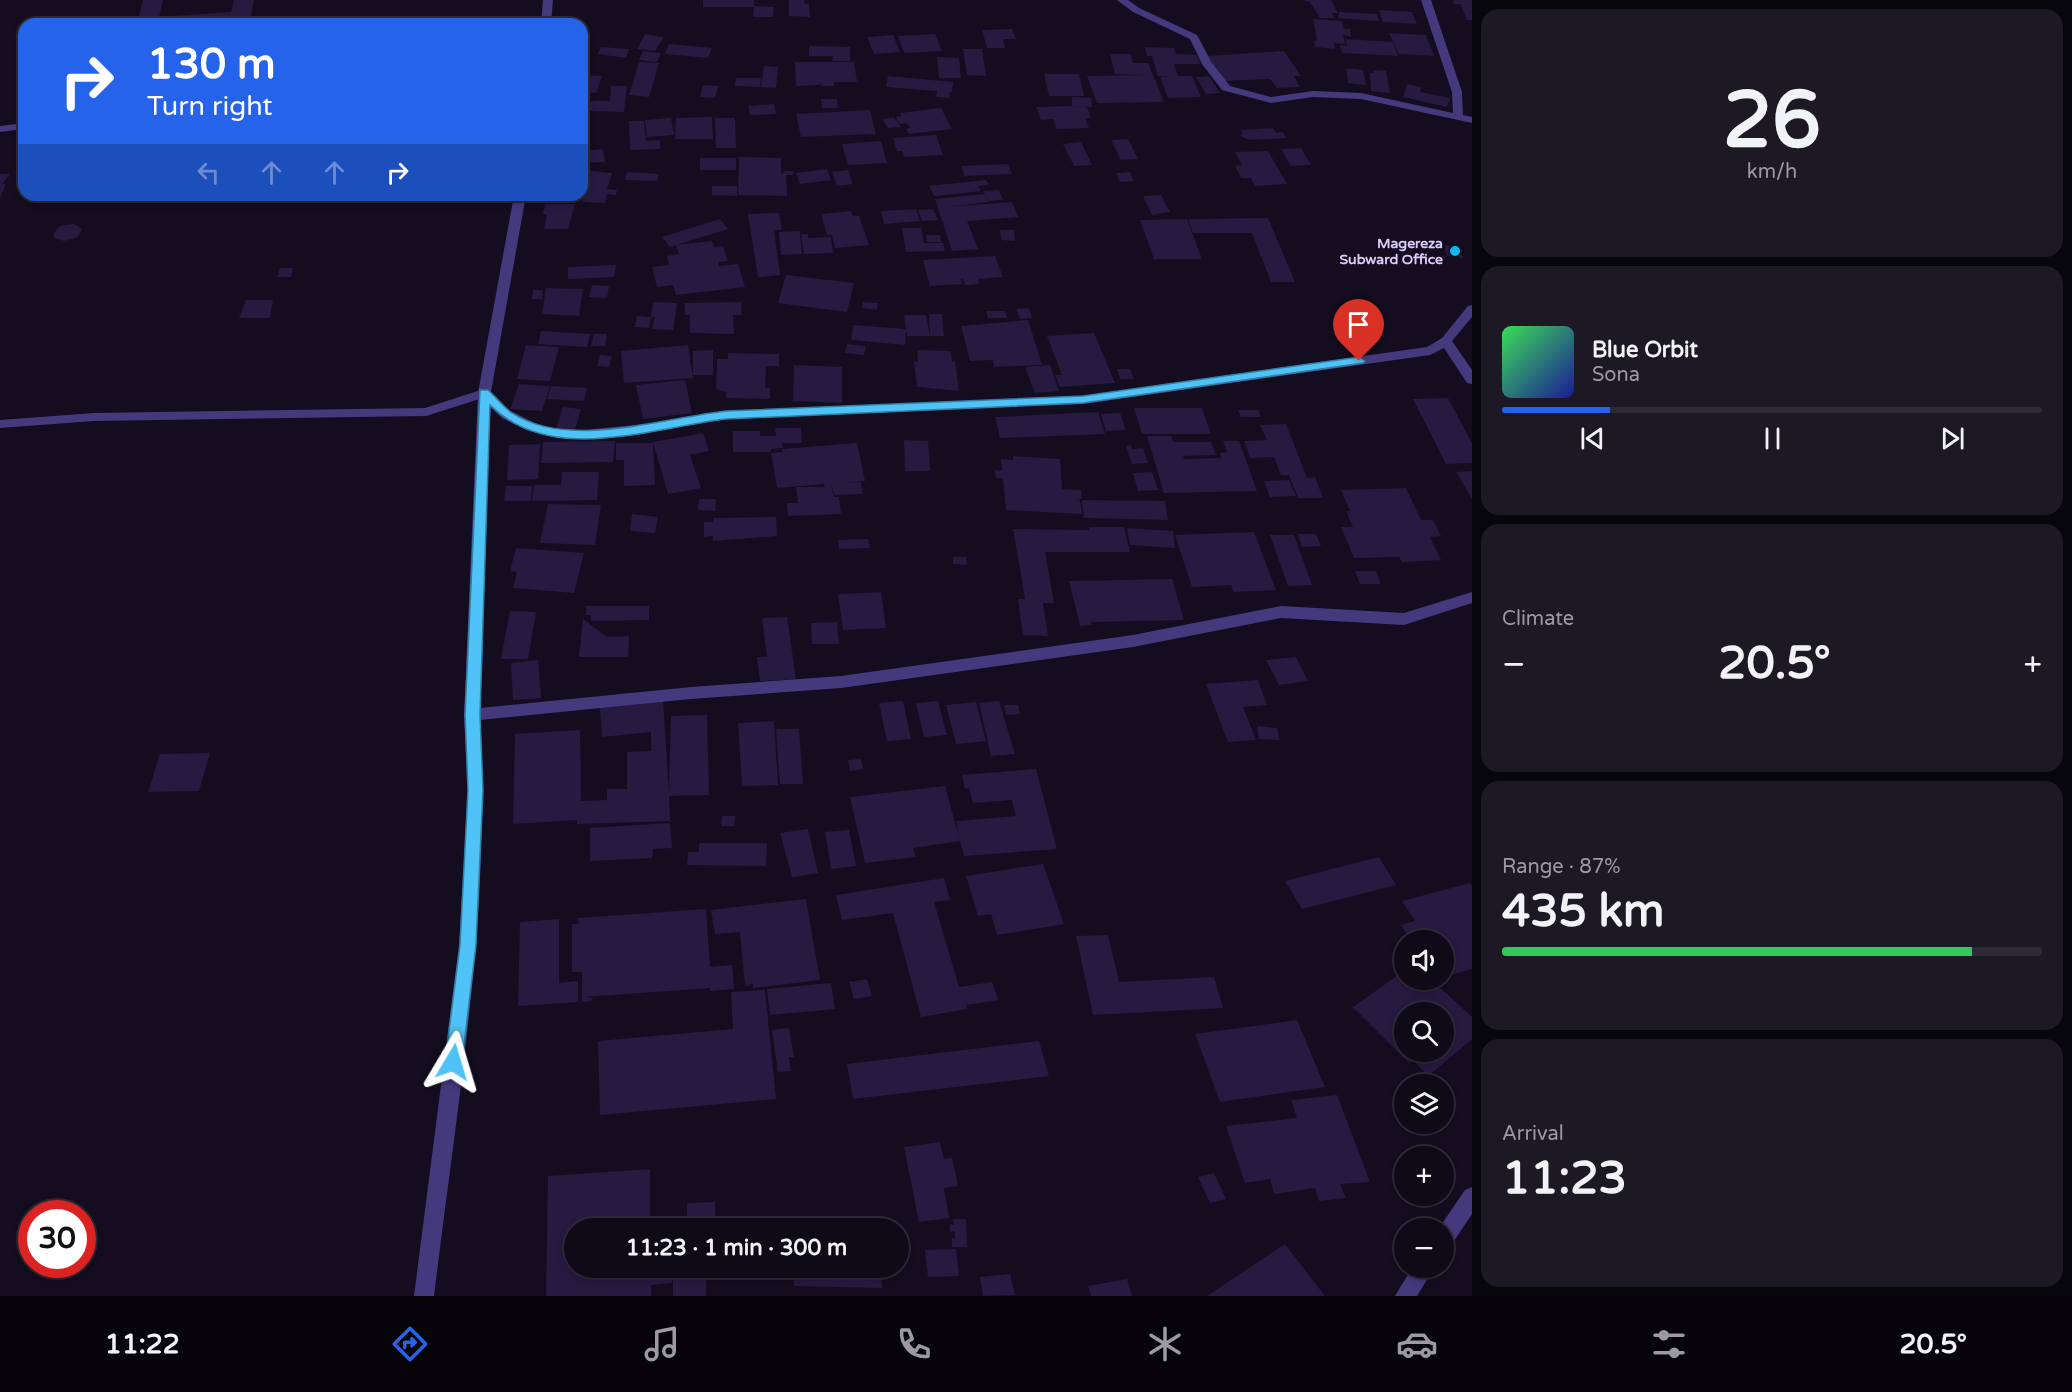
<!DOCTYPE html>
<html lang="en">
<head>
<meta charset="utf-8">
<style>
  :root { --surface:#0e0a17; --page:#1c1824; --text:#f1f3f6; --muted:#9b9aa1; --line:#2e2b36; --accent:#2563eb }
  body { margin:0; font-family:"Varela Round",sans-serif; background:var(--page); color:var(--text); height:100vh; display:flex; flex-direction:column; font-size:22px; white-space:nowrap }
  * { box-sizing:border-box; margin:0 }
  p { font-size:20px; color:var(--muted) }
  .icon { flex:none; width:33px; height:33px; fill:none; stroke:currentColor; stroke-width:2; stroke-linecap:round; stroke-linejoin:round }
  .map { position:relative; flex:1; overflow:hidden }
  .panel { display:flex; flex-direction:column; gap:9px; padding:9px; background:#08060d; width:600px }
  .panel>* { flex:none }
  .banner { position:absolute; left:18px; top:18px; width:570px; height:183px; border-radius:18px; box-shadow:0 3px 9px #0003,0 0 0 2px var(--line); background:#2563eb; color:#fff; overflow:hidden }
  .buttons { position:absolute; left:1394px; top:930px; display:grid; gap:12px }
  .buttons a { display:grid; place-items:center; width:60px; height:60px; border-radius:50%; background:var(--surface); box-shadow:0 3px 9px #0003,0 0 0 2px var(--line); font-size:30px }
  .speed { position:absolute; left:18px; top:1200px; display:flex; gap:12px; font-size:30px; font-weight:700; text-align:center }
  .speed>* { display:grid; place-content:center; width:78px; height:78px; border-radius:50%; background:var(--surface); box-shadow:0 3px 9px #0003,0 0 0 2px var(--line); line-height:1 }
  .speed .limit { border:9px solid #d22; background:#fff; color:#111 }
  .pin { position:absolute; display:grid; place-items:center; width:51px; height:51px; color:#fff; margin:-62px -26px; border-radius:50% 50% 50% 0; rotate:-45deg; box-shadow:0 0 6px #0007 }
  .pin .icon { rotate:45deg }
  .me { position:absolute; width:66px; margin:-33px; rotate:7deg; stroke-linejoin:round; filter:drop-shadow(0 0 4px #0008) }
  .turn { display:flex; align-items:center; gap:21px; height:126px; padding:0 30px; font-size:27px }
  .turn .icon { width:78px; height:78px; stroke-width:2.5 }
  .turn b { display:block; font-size:42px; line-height:51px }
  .lanes { display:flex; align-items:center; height:57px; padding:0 30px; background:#0003; justify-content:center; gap:30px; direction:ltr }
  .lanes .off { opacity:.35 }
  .big { font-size:45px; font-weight:700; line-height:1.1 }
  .panel .tile { flex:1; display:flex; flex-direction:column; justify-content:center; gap:9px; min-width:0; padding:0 21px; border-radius:18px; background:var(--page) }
  .panel .dial { align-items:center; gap:0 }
  .dial b { font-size:78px; line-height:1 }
  .song { display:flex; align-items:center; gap:18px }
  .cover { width:72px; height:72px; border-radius:9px; background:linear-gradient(135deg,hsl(130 70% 55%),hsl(240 70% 35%)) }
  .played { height:6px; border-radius:3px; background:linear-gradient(90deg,var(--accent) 20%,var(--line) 20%) }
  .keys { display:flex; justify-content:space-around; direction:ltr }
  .heat { display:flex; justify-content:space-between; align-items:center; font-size:33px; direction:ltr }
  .charge { height:9px; border-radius:4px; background:linear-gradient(90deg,#34c759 87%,var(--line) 0) }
  .trip { position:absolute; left:564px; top:1218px; width:345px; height:60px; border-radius:30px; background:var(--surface); box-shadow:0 3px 9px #0003,0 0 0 2px var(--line); font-weight:700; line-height:60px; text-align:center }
  .menu { display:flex; height:96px; justify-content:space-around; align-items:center; background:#060409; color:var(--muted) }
  .menu .icon { width:42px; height:42px }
  .menu .current { color:var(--accent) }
  .menu b { font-size:27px; color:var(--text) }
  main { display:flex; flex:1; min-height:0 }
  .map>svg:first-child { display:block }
  .building { fill:#261a40; fill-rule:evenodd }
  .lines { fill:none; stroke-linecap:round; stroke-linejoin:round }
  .lane { fill:#45397d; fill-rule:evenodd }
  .street { fill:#45397d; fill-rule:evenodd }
  .route { fill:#4fc3f7; stroke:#337fa1; stroke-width:1.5 }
  .poi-dot { fill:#06baf0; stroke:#130d1f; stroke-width:2 }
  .labels { text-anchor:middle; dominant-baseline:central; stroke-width:6; stroke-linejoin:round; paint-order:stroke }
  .far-poi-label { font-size:14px; font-weight:bold; fill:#d9cdfe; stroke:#130d1f; text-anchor:end }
</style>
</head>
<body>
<main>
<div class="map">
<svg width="1472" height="1296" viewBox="0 0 1472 1296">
  <rect width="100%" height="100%" fill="#130d1f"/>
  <path class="building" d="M143 0H163L159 17 231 12 234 0H254L250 22 137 24Z
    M703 0H754V7H703Z
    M789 0H804L805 4H809L810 17 789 16Z
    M1302 0H1331L1338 13H1332L1334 18H1320L1310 2Z
    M1453 0H1472V20H1467L1460 4H1454Z
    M754 6 774 7 773 17H753Z
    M1379 10 1412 12 1417 24 1383 22Z
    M1339 12 1377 14 1379 21 1338 18Z
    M1313 19 1342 21 1344 29H1350L1351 37 1343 34 1345 44 1334 43 1335 49 1315 47 1314 41H1317Z
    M1012 29 1016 39H1003L1005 48H987L982 30Z
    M1389 33 1426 35 1434 56 1399 54Z
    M645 34 664 37 655 51 637 49Z
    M935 34 942 51 904 53 898 36Z
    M893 35 900 52 874 54 867 37Z
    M1345 39 1393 42 1398 56 1342 53 1340 45 1347 46Z
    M669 44 712 48 708 58 665 54Z
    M809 46 850 47V61H832L833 56H809Z
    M601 47 629 49 626 58 598 54Z
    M1145 47 1174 48 1176 54 1197 55 1200 64H1174L1178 76H1192L1201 97 1168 98 1160 77 1173 76H1158L1152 56H1147Z
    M963 49H982L986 76 967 75Z
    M643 51 661 53 657 62 639 60Z
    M1284 51 1301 76H1294L1300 87 1277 88 1270 79 1223 81 1208 56Z
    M1110 54H1131L1133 63H1148L1164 102 1097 103 1087 76 1148 75 1115 74Z
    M937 57 959 58 961 78H939Z
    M639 62 659 63 649 97 629 95Z
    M795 62H854L857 82H834V86H821V83L819 85 796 86Z
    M764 66 778 67 776 88 761 87Z
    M1346 68 1363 70 1366 85 1348 83Z
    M1373 70 1386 71 1390 93 1371 91 1370 73H1373Z
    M1044 74H1079L1084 96H1049Z
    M582 75 602 76 596 93 582 92Z
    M888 76 953 82 952 92H950L949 98 936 97 937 91 886 87Z
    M1209 76 1220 93 1206 94 1196 77Z
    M736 78H761L760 87 735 86Z
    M1407 84 1421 87 1420 92 1450 98 1447 107 1403 97Z
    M703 85 718 86 715 98 700 97Z
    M611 86H627L624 112 587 111 589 101H610Z
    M1072 97 1091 98 1092 107 1072 106Z
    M821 99H837L838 108H822Z
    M774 104 776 114 750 115 748 106Z
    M1071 106 1087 107 1091 118H1085L1089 128 1057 129 1053 119 1041 120 1036 107Z
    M941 108 952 129 909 134 906 129 910 128 909 126 906 123 900 124 896 117 901 116 900 113Z
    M870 110 876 134 801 137 796 114Z
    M712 117 713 139H675L676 118Z
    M894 117 901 127 888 128 882 119Z
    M671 118 674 135 647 137 645 120Z
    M715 118H735L736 148H716Z
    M629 121H644L646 141 660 140V149L630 150Z
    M1273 128 1276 133 1283 132 1286 138 1250 140 1240 136 1243 134 1241 130Z
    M936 135 943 155 904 157 902 151H897L893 138Z
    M1128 139 1138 159 1121 160 1111 140Z
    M881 141 887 163 848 165 842 144Z
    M1081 142 1092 165 1074 166 1063 144Z
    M1301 148 1311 165 1291 166 1281 149Z
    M603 149 605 162 582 163V151Z
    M1268 151 1287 184 1255 186 1251 178H1241L1235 166 1242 165 1235 152Z
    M739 157 781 158V175L784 171H794L793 175H786L787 196 738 195Z
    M700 158H736V170H700Z
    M1008 164 1012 174 965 176 961 166Z
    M827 169 831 180 800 184 796 173Z
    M848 170 853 184 837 186 832 172Z
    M590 171 612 173 607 189 617 190 616 195 607 194 605 203 582 202Z
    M627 172 659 174 657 181 625 180Z
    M1130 172 1134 181 1120 182 1116 173Z
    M0 174H10L2 184H6L0 198Z
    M986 180 989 185 978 186 981 191 934 196 929 186Z
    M712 186H737V196L712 195Z
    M999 190 1003 200 989 201 983 191Z
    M985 194 989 202 946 207 1012 202 1018 217 967 221 978 249 952 251 935 199Z
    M1161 195 1170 212 1152 215 1143 196Z
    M545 204H575L568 229H544L547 214H543Z
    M916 209 920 221 884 224 881 211Z
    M933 209 938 220 922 221 918 210Z
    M851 211 853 216H859L869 245 835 248 832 235H827L821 214Z
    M779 213 782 230H774L780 275 758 277 748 214Z
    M1268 218 1295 282H1271L1252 233H1193L1188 219Z
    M720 219 728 229 676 245 712 241 714 247 723 246 728 261 718 262 719 266 738 264 745 287 676 295 673 285 657 287 652 267 669 265 667 256 679 254 676 245 670 247 662 237Z
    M1187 219 1202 259H1154L1140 220Z
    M74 224 82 229 78 237 64 241 54 238 53 234 60 226Z
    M902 228H921L924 243H943L945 251 906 252Z
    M1000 230H1014L1015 241 1001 240Z
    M800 231 802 254 781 255 779 232Z
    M801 234H808V238L831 237 833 253 804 254Z
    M926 235H940L941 242H927Z
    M1443 245 1459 246 1463 258 1447 256Z
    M995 256 1003 277 978 279 979 284 965 285 963 279H961L962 284 930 286 923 260Z
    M616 265 614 277 568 279V267Z
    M280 268H293L291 277H277Z
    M786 275 854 283 847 312 778 303Z
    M592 285 609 286 607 298 589 297Z
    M546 288 583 289 579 316 542 314Z
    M533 290H543L542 299H532Z
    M246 300H273L270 318H239Z
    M653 302 677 303 673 330 652 329 655 317H651Z
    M741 302 742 315H733L734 334 690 333V315H685V303Z
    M863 302 878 303 877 310 862 308Z
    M1029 308 1032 318 1020 319 1016 309Z
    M986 311H1005L1007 318H988Z
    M929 314H942L944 336H930Z
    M904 315H926L930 336H907Z
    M637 316 651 317 649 328 635 327Z
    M1028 320 1042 365 994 367 993 360 970 361 961 326Z
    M853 325 906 329 905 345 851 340Z
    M541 331 590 334 587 347 538 344Z
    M1094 333 1115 383 1060 387 1055 375H1062L1047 336Z
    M594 334H607L605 346H591Z
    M847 344 866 346 864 355 845 353Z
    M526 345 559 347 550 381 517 379Z
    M688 345 693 378 624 383 621 351Z
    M713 350V375H693V351Z
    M917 350 951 351 952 362 955 361 959 391 917 387 914 362H918Z
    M728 353 779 354V366H766L765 388H770V399L726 398V392L716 389 717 359H728Z
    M600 355 612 356 609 367 597 366Z
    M794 365 842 367V403L793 401Z
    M1050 365 1059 391 1035 393 1025 367Z
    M1117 369H1130L1134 379H1120Z
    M685 380 692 413 643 419 636 385Z
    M519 384 550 386 542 411 510 409Z
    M551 386 587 388 584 401 547 399Z
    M1448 398 1472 443V463L1446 464 1413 399Z
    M563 407 581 409 574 433 555 432Z
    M1134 408H1202L1211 434H1142Z
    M1238 410H1258L1261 417H1241Z
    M1098 412 1105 434 1000 438 995 417Z
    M1120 413 1126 430 1106 431 1101 414Z
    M1286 424 1307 478 1315 477 1323 498H1298L1289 475H1281L1274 457 1250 458 1244 441 1267 440 1260 425Z
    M775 428H801L802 443H782L783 448 771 449V452H733V431H760V436H776Z
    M703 433 709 451 690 455 701 488 668 494 653 442Z
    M1147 436H1171L1173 442H1211L1216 455 1183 456 1184 459 1221 458 1220 453 1227 452 1223 441H1239L1257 491 1164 493Z
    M904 440 928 441 930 471H905Z
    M615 441 613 462 541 463 543 442Z
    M616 443H653L655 485 624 486V460H616Z
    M857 443 865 481 844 483 861 482 863 494 835 495 831 484 834 497H839L841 514 788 516 787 503H798L796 487H825L824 484 777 488 771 453 783 452 782 449Z
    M540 444 538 479 507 480 509 445Z
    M1131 445 1132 449 1143 448 1148 463 1132 464 1126 446Z
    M1013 456 1060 459 1062 489 1081 490 1082 499H1077L1080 500 1082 514 1006 510 1003 478H996L995 470 1002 471 1001 459 1013 460Z
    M1472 471V499L1456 472Z
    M562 472H599L597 500 532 501 534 485H561Z
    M1152 472 1158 490 1138 491 1133 473Z
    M1289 480 1296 496 1270 497 1264 481Z
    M506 486H532L531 501H504Z
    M1406 488 1421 520H1433L1441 536 1430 537 1441 560 1402 562 1399 557 1354 558 1341 527H1353L1346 511H1350L1341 490Z
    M699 499H716L715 511 698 510Z
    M1082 500 1165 501 1168 520 1084 518Z
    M548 504 601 505 595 545 540 543Z
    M632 514 658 517 655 533 630 531Z
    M776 517 777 536 713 541V536L704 537V522H713V518Z
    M1089 527H1124L1130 552H1045L1054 603H1043L1048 636 1023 635 1018 599H1025L1013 529 1089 530Z
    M1127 528 1173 531 1175 548 1130 545Z
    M1254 532 1276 590 1233 592 1231 585 1192 587 1175 535Z
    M1298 534H1316L1321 546 1302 547Z
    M1270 535H1294L1312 585 1288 586Z
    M868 539 870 548 839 549 838 540Z
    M516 548 584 553 574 593 513 588 517 572 510 571Z
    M953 557H966L967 565 953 564Z
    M1355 571H1376L1381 584H1360Z
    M1172 579 1184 620 1091 622 1092 625 1080 626 1069 581Z
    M881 592 886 628 843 630 838 594Z
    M586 606H649V620L591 621V615H586Z
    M510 611 536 612 528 659H501Z
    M787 617 796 679 760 681 757 657H767L762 618Z
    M583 619 607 637 629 636 628 657H579Z
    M837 622 839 644H812L811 623Z
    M1296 657 1308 681 1279 685 1266 660Z
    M538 660 541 698 513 700 511 663Z
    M1258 680 1267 705 1243 707 1256 740 1228 742 1206 684Z
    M663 701 669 793 671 716 707 715 709 795 669 796 670 821 577 824V820L513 824 515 734 580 730 581 801 607 800V789H627V752L651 751V732L602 737 600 708Z
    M903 701 911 739 887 741 879 703Z
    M938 701 947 735 924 737 916 703Z
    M999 701 1015 754 991 756 979 703Z
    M976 702 986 741 956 744 946 705Z
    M1004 705H1018L1020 714 1006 715Z
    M774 721 778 785 742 786 738 723Z
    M1257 726 1277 728 1279 740 1259 739Z
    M776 729H799L803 784H780Z
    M210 753 199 791 148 792 160 754Z
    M861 759 863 769 850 771 848 760Z
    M1036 769 1057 849 964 856 960 841 913 848 916 857 865 863 850 797 945 786 959 837 956 821 1016 816 1012 800 973 803 969 788 965 789 962 775Z
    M722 816H735L734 826H721Z
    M670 823 672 848 653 849 652 858 590 861V828Z
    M808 829 818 873 792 877 780 833Z
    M849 830 856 866 831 869 825 832Z
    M699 843H767L766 866 687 865 688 852H699Z
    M1379 857 1396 885 1302 909 1285 881Z
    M1043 864 1064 924 997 935 991 914 978 916 966 876Z
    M944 878 950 900 934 902 959 987 992 982 998 1000 966 1005 967 1009 921 1017 893 913 842 920 836 895Z
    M1470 883 1472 886V969L1443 977V940H1411L1401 925 1415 921 1402 901Z
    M806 899 820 980 753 988V984L745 986 740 932 715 934 711 910Z
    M706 909 710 967 732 965 734 989 710 991V988L585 997 592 998 591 1001 582 1002V972H572V924H579L578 918Z
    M559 919V983L578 981V1002L518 1006 520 922Z
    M1108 935 1119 982 1214 977 1223 1008 1093 1015 1076 936Z
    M1401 973 1404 980 1418 990 1432 980 1472 1017V1039L1428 1076 1413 1060 1409 1063 1353 1007ZM1404 1012H1443V1052H1404Z
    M867 979 872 996 854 999 849 982Z
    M831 983 835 1009 770 1015 767 989Z
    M765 990 776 1099 600 1115 598 1041 733 1029 731 992Z
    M1297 1020 1325 1087 1220 1102 1195 1034Z
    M789 1028 794 1057H789L791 1071 778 1072 772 1030Z
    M1039 1041 1049 1076 853 1099 847 1064Z
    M1337 1095 1370 1182 1340 1184 1346 1198 1319 1201 1315 1188 1274 1194 1270 1179 1245 1183 1226 1126 1297 1118 1291 1100Z
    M940 1142 944 1159 952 1158 958 1186 944 1188 949 1218 919 1222 904 1147Z
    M650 1169V1228H574V1268H672V1283L651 1285V1296H546L548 1176Z
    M1214 1173 1226 1199 1210 1203 1198 1177Z
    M715 1202V1228H687V1203Z
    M953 1219H966L967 1247H952V1238H955V1231L950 1232V1224L954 1225Z
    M1285 1244 1325 1296H1207Z
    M956 1249 959 1276 928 1277 925 1250Z
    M673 1268H706V1296H673Z
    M794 1268H881L882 1288 794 1286Z
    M1010 1274 1015 1295 983 1296 980 1277Z
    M1127 1279 1132 1296H1091L1088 1286Z"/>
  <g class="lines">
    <path class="lane" d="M24 123V129L0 132V126Z
      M484 389 489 390 490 393 489 396 426 416 94 421 0 428V420L94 413 425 408Z"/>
    <path class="street" d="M543 0H553L551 24H541Z
      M1117 0H1128L1139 8 1197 35 1212 63 1230 86 1271 97 1313 91 1361 93 1453 113 1452 92 1421 0H1431L1462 92 1463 115 1472 117V123L1361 99 1313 97 1271 103 1222 90 1202 64 1190 39 1133 12Z
      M514 195H526L491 392 509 410 535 423 557 429 585 430 644 424 726 411 1083 396 1427 347 1442 338 1468 306 1472 305V317L1452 341 1472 370V384L1467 383 1444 348 1430 355 1083 404 726 419 644 433 585 439 557 438 526 430 502 418 490 407 480 708 691 687 841 676 1133 635 1281 606 1404 613 1472 592V603L1404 625 1281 618 1133 647 841 688 691 699 480 720C491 913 457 1105 434 1296H414L459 945 468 790 464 715 478 393Z
      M1472 1187V1214L1450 1247 1443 1250V1228H1439L1465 1190Z
      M1412 1268H1434L1417 1296H1395Z"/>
  </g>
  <path class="route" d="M1359 357 1365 361 1363 363 1083 403 726 419C650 428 552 466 490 405L480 715 483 790 476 945 462 1062 459 1068 453 1070 448 1068 445 1062 460 945 468 790 465 715 480 390H488C496 397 503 407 512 413 569 450 662 418 726 411L1083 396Z"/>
  <circle class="poi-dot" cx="1455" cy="251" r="6"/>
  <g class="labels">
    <g class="far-poi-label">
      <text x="1443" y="243">Magereza<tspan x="1443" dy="16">Subward Office</tspan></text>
    </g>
  </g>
</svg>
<div class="buttons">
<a><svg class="icon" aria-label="sound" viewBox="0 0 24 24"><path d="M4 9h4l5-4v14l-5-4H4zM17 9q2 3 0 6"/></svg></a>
<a><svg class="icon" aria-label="search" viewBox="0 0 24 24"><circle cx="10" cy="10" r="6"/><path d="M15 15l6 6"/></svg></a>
<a><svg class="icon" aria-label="layers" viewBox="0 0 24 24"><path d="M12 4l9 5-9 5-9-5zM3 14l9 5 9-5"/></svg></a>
<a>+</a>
<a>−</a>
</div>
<div class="speed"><div class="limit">30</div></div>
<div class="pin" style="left:1359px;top:361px;background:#d93025"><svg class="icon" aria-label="arrive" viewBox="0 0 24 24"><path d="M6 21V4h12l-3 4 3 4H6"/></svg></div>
<svg class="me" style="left:453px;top:1062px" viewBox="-20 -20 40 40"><path d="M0-17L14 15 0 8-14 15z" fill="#4fc3f7" stroke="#fff" stroke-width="4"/></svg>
<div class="trip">11:23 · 1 min · 300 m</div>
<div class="banner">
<div class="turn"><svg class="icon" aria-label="right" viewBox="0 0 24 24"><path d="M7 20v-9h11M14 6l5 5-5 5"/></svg><div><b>130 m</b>Turn right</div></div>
<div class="lanes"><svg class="icon off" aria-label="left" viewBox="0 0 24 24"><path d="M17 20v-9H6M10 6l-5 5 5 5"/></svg><svg class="icon off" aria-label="ahead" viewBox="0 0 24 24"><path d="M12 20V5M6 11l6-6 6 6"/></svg><svg class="icon off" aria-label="ahead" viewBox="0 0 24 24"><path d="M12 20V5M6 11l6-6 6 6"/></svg><svg class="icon" aria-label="right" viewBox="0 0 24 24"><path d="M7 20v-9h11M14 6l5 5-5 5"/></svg></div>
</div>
</div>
<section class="panel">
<div class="tile dial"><b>26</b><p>km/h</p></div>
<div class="tile">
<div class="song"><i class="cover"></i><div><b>Blue Orbit</b><p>Sona</p></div></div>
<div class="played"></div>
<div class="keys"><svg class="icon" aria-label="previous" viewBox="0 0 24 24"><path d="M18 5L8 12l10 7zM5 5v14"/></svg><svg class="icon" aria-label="pause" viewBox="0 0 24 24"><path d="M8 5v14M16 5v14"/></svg><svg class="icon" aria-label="next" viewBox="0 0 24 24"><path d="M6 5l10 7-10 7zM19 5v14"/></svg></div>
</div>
<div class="tile"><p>Climate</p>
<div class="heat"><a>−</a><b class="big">20.5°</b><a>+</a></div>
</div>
<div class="tile"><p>Range · 87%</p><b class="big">435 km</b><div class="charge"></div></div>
<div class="tile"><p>Arrival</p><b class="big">11:23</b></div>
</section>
</main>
<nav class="menu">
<b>11:22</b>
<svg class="icon current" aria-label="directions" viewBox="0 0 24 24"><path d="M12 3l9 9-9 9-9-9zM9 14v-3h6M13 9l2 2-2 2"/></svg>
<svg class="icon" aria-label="music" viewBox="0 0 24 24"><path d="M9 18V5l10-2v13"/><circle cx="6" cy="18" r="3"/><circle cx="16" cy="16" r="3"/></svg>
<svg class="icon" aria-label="phone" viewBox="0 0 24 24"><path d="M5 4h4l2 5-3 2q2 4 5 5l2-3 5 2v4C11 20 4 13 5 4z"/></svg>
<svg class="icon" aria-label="climate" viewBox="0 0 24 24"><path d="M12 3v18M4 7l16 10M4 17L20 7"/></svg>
<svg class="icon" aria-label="car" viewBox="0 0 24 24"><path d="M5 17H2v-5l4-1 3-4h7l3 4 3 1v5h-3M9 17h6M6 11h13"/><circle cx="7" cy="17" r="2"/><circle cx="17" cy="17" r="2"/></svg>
<svg class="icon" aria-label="filters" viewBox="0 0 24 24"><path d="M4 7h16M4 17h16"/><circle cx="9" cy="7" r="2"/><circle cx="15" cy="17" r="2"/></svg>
<b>20.5°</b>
</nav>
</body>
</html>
